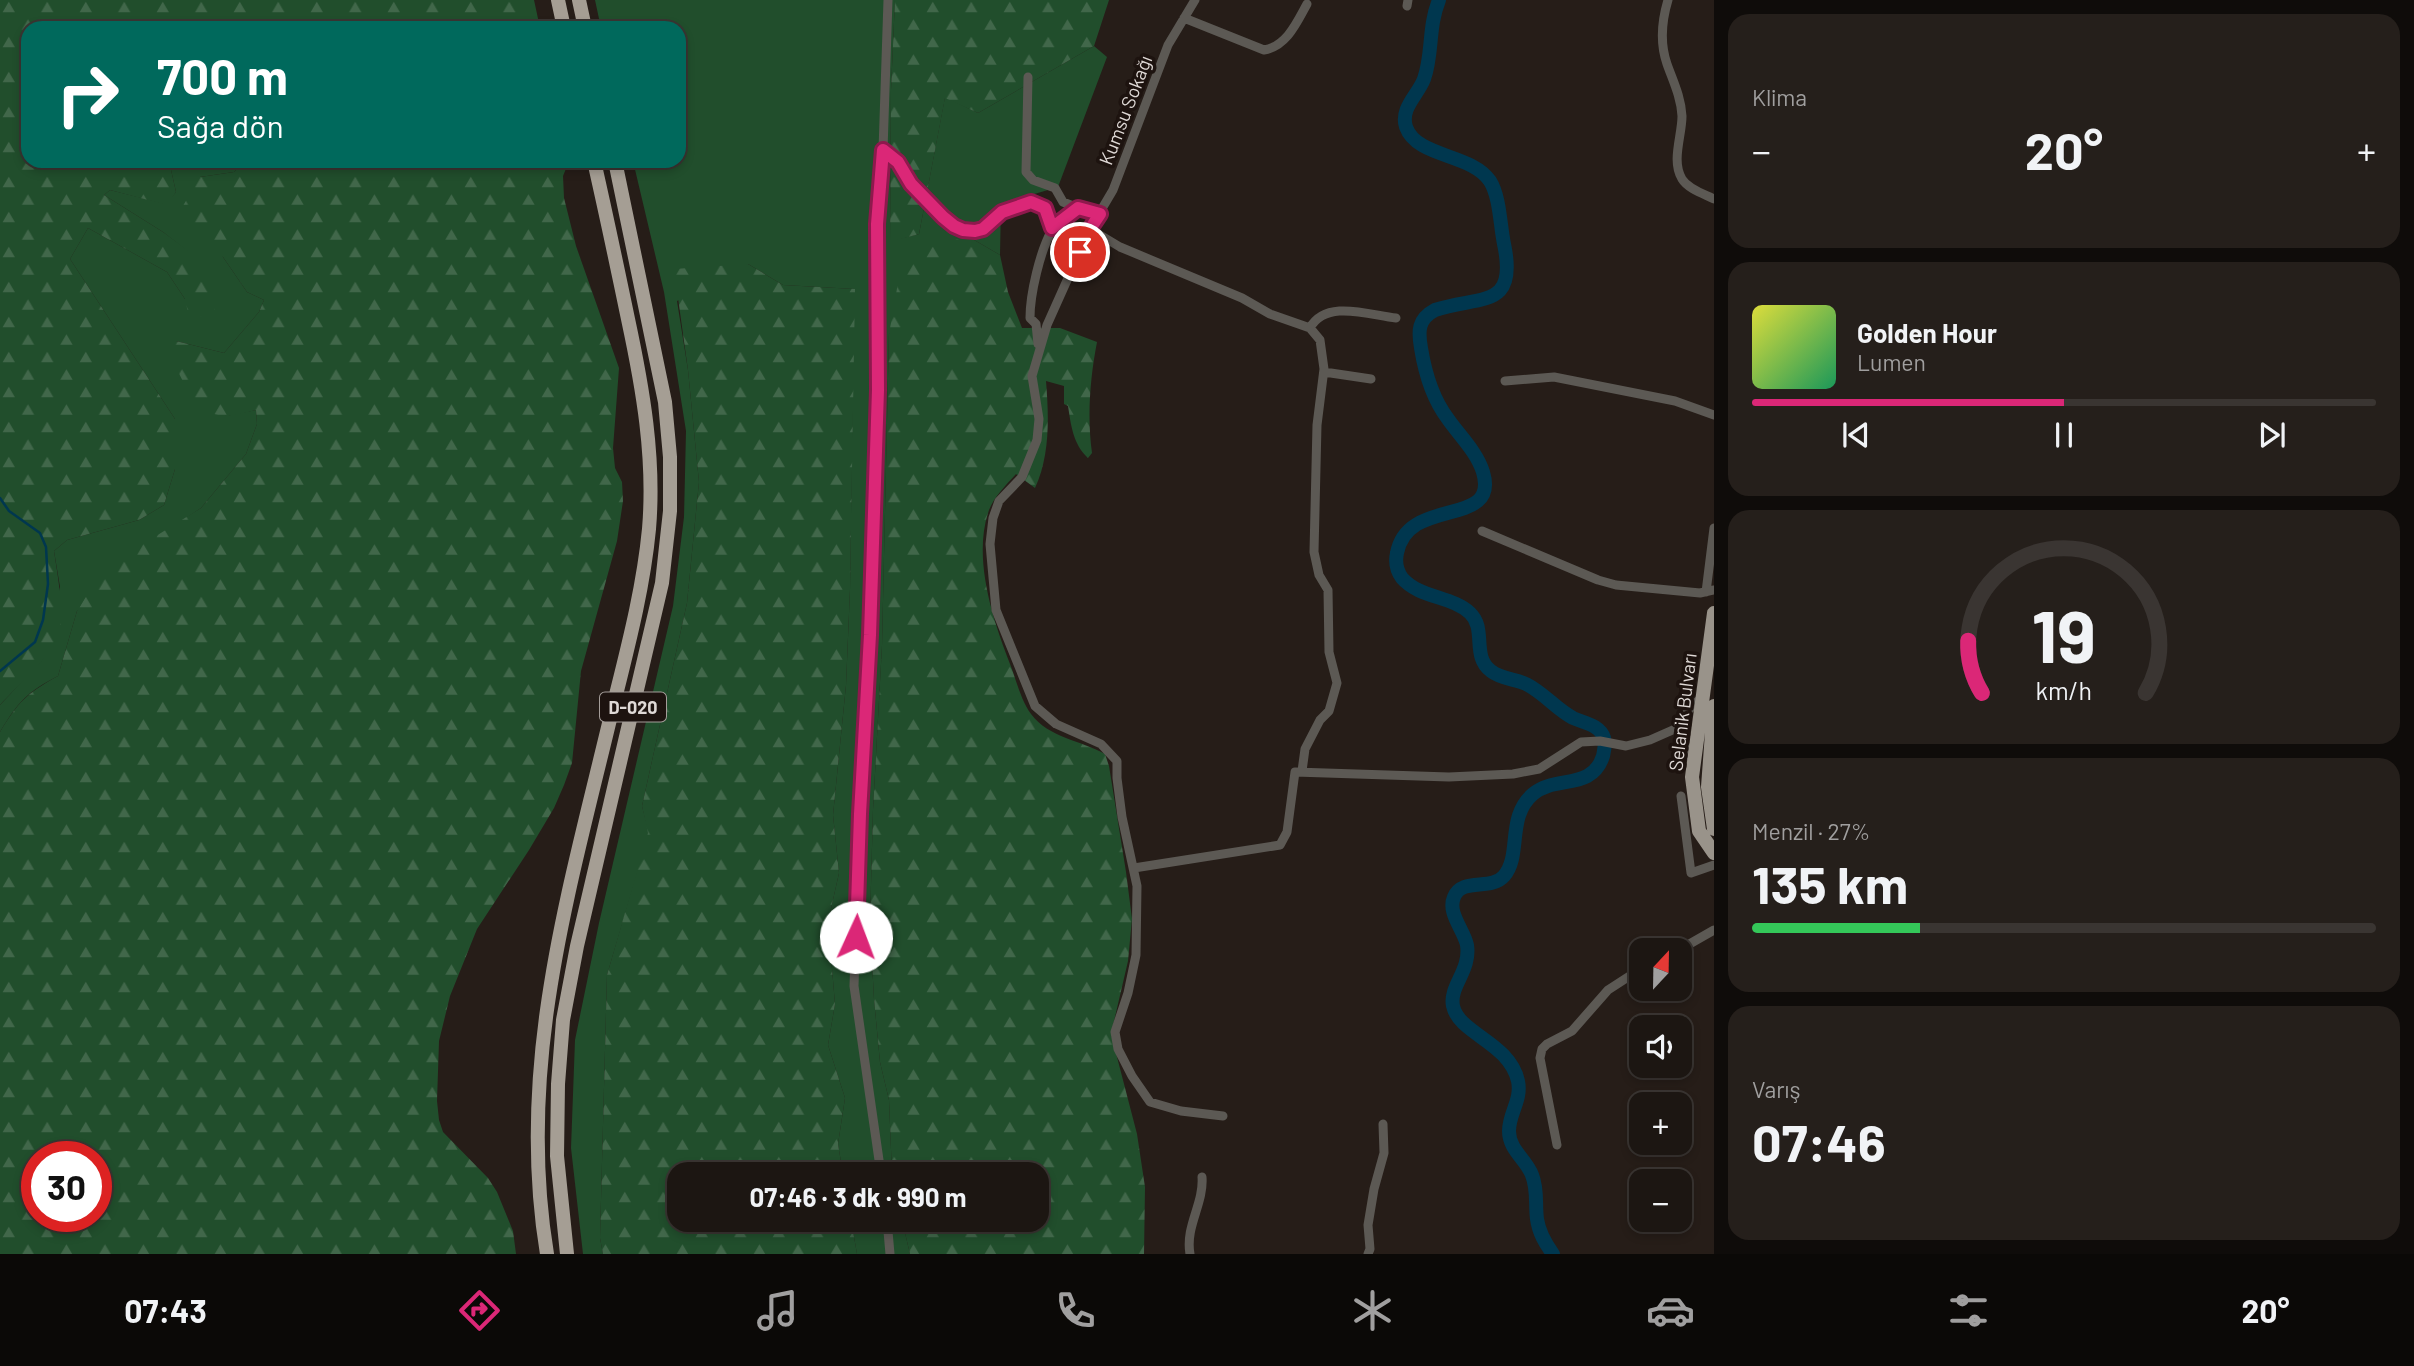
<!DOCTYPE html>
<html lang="tr">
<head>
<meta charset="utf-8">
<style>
  :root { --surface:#1c1612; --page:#251f1b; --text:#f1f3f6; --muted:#a09f9f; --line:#3a3532; --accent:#db2777 }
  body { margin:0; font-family:Barlow,sans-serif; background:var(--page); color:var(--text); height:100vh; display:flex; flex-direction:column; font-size:26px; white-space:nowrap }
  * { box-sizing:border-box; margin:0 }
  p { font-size:23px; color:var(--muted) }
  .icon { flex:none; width:38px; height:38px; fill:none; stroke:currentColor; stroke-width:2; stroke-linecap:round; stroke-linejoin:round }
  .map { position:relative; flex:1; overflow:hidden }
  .panel { display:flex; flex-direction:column; gap:14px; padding:14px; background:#0f0c0a; width:700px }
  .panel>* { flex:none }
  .guide { position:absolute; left:21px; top:21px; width:665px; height:147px; border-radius:21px; box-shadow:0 4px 10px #0003,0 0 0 2px var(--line); background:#00695c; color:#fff; overflow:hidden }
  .needle { width:46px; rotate:22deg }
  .controls { position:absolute; left:1629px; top:938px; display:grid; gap:14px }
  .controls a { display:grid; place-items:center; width:63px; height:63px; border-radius:14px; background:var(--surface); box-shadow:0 4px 10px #0003,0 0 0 2px var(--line); font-size:35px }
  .speed { position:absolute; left:21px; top:1141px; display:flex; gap:14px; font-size:35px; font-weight:700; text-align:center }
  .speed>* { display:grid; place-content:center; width:91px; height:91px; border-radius:50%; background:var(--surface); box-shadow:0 4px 10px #0003,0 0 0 2px var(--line); line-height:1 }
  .speed .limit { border:10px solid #d22; background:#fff; color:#111 }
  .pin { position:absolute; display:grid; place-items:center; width:60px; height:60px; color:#fff; margin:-30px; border:4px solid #fff; border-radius:50%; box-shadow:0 2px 7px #0007 }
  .me { position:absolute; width:77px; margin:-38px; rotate:2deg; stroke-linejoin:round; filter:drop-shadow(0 0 5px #0008) }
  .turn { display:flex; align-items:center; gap:24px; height:147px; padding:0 21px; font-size:32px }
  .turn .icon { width:91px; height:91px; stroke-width:2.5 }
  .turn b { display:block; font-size:49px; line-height:60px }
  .big { font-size:52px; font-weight:700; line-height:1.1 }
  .panel .tile { flex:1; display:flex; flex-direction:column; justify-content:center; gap:10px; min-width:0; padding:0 24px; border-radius:21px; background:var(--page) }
  .panel .dial { align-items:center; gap:0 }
  .dial svg { height:182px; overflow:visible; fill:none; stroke:var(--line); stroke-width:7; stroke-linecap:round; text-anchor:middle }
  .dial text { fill:var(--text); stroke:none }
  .song { display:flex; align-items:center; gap:21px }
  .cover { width:84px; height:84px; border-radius:10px; background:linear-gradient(135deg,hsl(60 70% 55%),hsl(150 70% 35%)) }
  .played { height:7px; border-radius:4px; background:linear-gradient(90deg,var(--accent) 50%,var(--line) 50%) }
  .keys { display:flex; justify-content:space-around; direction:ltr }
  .heat { display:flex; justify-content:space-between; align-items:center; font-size:38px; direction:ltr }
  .charge { height:10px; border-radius:5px; background:linear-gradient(90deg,#34c759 27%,var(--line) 0) }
  .trip { position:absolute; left:667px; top:1162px; width:382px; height:70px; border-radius:21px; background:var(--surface); box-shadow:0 4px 10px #0003,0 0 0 2px var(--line); font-weight:700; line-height:70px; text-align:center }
  .menu { display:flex; height:112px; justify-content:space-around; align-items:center; background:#0b0907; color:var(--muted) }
  .menu .icon { width:49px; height:49px }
  .menu .current { color:var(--accent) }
  .menu b { font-size:32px; color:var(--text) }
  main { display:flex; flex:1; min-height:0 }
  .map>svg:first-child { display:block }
  .green { fill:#214e2c }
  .forest { fill:url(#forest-firs); fill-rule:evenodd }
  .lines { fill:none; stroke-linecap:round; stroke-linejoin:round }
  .stream { stroke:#00374f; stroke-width:2.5 }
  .river { stroke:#00374f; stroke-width:14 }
  .minor { stroke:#5c5954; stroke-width:9 }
  .primary { stroke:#99938a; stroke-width:14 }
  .trunk { stroke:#a59e94; stroke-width:14 }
  .route-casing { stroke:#8e194d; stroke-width:18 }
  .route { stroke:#db2777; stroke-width:12 }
  .labels { text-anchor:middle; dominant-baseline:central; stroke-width:7; stroke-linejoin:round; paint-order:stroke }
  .shield { fill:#1d130f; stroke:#a59e9a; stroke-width:2 }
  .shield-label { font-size:18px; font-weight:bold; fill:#dfd9d6 }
  .street-label { font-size:19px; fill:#dfd9d6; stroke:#1d130f }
</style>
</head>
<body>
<main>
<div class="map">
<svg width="1714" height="1254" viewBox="0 0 1714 1254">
  <defs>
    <pattern id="forest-firs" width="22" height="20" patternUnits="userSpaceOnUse" patternTransform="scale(1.75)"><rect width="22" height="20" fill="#214e2c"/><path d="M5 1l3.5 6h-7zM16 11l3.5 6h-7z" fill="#41674a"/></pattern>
  </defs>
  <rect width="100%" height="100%" fill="#261d18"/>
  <path class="green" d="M595 0H895L891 90 890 241 919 234 945 97 978 113 1094 46 1107 57 1058 187 1001 204 1000 255 969 237 889 334 882 646 873 810 870 923 874 999 880 1062 889 1100 892 1174H843L838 1144 845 1098 828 1045 835 1004 828 922 839 873 833 815 846 685 850 589 854 289 783 285 748 264 677 301 688 370 699 482 687 603 642 806 649 833 607 975 600 1238 603 1254H583L571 1148 575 1040 599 923 673 606 684 517 686 431 664 292 633 161H679V28H601Z
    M169 161H245L234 172 200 177 223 257 247 292 264 300 259 312 224 353 176 341 226 416 256 410 257 424 246 454 201 508 174 526 77 611 58 676C27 692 18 702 0 732V705L43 659 60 587 54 551 67 540 139 520 164 505 175 469V419L70 259 88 228 167 272 185 299 190 253 163 232 104 195 110 190 166 204 176 192Z
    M851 1220H902L910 1254H857Z"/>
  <path class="forest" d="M0 0H534L540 28H28V161H169L176 192 167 205 110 190 104 195 163 232 190 252 215 289 214 317H189L185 299 167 272 88 228 70 259 175 419V469L164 505 139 520 67 540 54 551C57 572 65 613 59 633 52 657 17 686 0 705Z
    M895 0H1109L1094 46 978 113 945 98 919 234 890 242 891 90Z
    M245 161H569L563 176 564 198 576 246 619 368 613 448 615 468 622 482 623 501 617 541 581 671 572 763 564 785 554 808 529 850 477 929 450 996 439 1041 437 1101 439 1120 443 1132 488 1178 497 1192 513 1231 516 1254H0V732C18 702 27 693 58 676L77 611 103 569 201 508 246 454 257 424 256 410C247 412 237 415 228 416 193 417 180 374 168 349L176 341 224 353 259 312 264 300 247 292 223 257 180 211 200 177 234 172ZM37 1157H96V1216H37Z
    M969 237 1000 255 1008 292 1022 328H1060L1097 342C1090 378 1087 417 1092 453L1088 458C1073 444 1071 425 1068 406L1064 404V386L1046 381C1049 417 1050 456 1035 488L1016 474C1006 485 992 499 988 513 973 560 993 620 1010 664 1016 679 1021 701 1031 714 1049 738 1080 740 1105 754L1109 766 1126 872 1132 919 1128 961 1111 1034 1137 1134 1145 1187 1144 1254H910L902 1220H1036V1174H892L889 1100 880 1062 874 999 870 923 873 810 882 646 889 334 902 260 941 243Z
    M748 264 783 285 855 289 850 589 846 685 833 815 839 873 828 922 835 1004 828 1045 845 1098 838 1144 843 1174H679V1220H851L857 1254H603L600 1238 607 975 648 833 642 806 687 603 699 482 688 370 674 269Z"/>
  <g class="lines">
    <path class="stream" d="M0 498 9 511 40 533 46 547 48 584 43 620 35 642 0 671"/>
    <path class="river" d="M1439 0C1428 27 1433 54 1424 79 1418 95 1400 108 1406 127 1417 158 1471 153 1490 181 1500 197 1500 225 1504 244 1518 310 1480 295 1435 310 1418 319 1418 331 1421 348 1425 373 1432 398 1448 419 1459 435 1477 452 1483 472 1500 529 1408 495 1397 553 1395 562 1397 571 1402 578 1419 598 1452 596 1470 613 1487 629 1471 656 1491 671 1501 679 1515 679 1526 684 1544 693 1556 709 1573 718 1584 723 1600 725 1604 738 1606 744 1604 751 1603 756 1592 791 1555 775 1533 794 1506 817 1522 855 1504 876 1491 891 1462 877 1454 897 1447 913 1464 930 1467 945 1471 971 1449 986 1453 1006 1459 1034 1509 1042 1518 1081 1522 1100 1509 1113 1509 1131 1509 1150 1526 1159 1532 1175 1538 1190 1535 1204 1537 1219 1539 1233 1545 1243 1553 1254"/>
    <path class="minor" d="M1195 0 1168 45 1113 190 1090 229 1047 325 1032 376 1039 419 1037 440 1022 477 999 501 993 518 990 544 996 610 1035 706 1056 724 1101 744 1117 761V778L1122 817 1137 886 1136 955 1128 993 1115 1032 1118 1049 1132 1076 1150 1102 1181 1111 1223 1116
      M1668 0C1662 20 1660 44 1667 64 1673 81 1681 97 1682 116 1682 136 1671 161 1682 179 1688 189 1704 194 1714 199
      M1407 6 1408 0
      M1184 18 1264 50C1287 46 1297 22 1307 4
      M1028 77 1026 172 1033 180 1055 188 1063 202 1078 208
      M883 150 898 162 911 184 943 217 954 226 963 230 975 231 983 229 1002 212 1031 202 1045 208 1052 228
      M1090 229 1120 247 1242 298 1270 314 1310 328 1320 340 1324 369 1317 425 1314 552 1319 575 1328 590 1329 652 1337 683 1329 711 1320 720 1305 749 1302 771
      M1310 328C1326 299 1369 315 1396 318
      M1038 344 1036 324 1030 318C1030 294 1040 251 1052 230 1056 221 1070 214 1078 208L1100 214
      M1324 372 1371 379
      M1505 381 1554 377 1675 401 1714 415
      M1482 531 1598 580 1616 585 1700 593 1714 590
      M1706 592 1714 528
      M1693 760C1686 751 1679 728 1685 716 1688 709 1696 703 1701 698
      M1681 796 1691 873 1714 865
      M1134 868 1280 845 1287 832 1295 772 1449 777 1513 774 1539 769 1581 742 1600 741 1626 746 1650 740 1684 725
      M1679 950 1714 930
      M1557 1145 1540 1058 1542 1049 1547 1044 1572 1031 1608 990 1642 968
      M881 1174 854 986 860 814 870 635 878 390 877 224 883 150 888 0
      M887 1220 890 1254
      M1190 1254C1185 1226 1204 1204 1202 1177
      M1368 1254 1370 1249 1368 1225 1374 1189 1384 1153 1383 1124"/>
    <path class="primary" d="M1714 613 1692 777 1699 831 1714 853
      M1714 706 1708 787 1714 829"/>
    <path class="trunk" d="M558 0 564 28
      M579 0 585 28
      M547 1254C516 1067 568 895 611 715 626 654 643 592 649 529 655 458 643 389 628 319 617 266 606 214 594 161
      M567 1254 557 1156 558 1084 563 1020 577 946 662 583 670 511V457L665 402 615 161"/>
  </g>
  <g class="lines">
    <g class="route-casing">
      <path id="route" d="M856 937 860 814 870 635 878 390 877 224 883 150 898 162 911 184 943 217 954 226 963 230 975 231 983 229 1002 212 1031 202 1045 208 1052 228 1078 208 1100 214 1090 229 1080 252"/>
    </g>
    <use href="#route" class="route"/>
  </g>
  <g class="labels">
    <rect class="shield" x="600" y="692.5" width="66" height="29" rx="5"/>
    <g class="shield-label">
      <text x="633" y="707">D-020</text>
    </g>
    <g class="street-label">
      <text transform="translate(1125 110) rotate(-69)">Kumsu Sokağı</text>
      <text transform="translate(1682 712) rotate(-83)">Selanik Bulvarı</text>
    </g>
  </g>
</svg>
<div class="controls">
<a><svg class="needle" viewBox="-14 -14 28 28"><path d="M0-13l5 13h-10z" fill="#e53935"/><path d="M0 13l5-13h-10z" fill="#a09f9f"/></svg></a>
<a><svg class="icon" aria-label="sound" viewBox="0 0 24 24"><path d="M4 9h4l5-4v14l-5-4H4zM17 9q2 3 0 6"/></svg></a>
<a>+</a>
<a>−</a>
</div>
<div class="speed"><div class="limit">30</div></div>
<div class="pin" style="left:1080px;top:252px;background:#d93025"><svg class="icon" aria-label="arrive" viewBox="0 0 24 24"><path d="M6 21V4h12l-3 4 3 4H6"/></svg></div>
<svg class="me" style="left:856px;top:937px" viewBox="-20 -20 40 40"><circle r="19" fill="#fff"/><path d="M0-13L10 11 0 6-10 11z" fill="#db2777"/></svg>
<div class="trip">07:46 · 3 dk · 990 m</div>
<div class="guide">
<div class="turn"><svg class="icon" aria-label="right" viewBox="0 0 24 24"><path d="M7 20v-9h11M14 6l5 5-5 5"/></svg><div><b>700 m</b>Sağa dön</div></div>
</div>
</div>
<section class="panel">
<div class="tile"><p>Klima</p>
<div class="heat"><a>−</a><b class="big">20°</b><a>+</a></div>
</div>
<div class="tile">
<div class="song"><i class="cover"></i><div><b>Golden Hour</b><p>Lumen</p></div></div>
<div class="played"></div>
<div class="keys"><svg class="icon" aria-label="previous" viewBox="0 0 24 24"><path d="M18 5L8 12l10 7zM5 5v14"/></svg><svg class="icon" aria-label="pause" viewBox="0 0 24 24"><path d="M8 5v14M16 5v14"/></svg><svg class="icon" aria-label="next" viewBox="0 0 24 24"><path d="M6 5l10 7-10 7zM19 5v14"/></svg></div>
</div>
<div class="tile dial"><svg viewBox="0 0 100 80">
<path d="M14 69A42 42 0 1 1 86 69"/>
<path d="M14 69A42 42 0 0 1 8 46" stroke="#db2777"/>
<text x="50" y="56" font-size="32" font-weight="700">19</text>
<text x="50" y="72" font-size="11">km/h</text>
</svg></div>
<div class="tile"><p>Menzil · 27%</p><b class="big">135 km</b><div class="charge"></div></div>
<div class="tile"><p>Varış</p><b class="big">07:46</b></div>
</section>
</main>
<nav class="menu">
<b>07:43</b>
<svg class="icon current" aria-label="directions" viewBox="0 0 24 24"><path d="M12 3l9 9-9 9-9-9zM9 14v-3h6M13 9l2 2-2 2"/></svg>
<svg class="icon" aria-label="music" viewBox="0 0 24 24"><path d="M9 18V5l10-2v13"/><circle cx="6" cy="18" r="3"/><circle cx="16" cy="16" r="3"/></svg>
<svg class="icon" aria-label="phone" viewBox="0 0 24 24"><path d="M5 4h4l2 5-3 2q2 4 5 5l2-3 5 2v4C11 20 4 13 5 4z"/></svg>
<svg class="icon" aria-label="climate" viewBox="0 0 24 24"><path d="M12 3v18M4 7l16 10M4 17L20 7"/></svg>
<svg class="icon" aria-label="car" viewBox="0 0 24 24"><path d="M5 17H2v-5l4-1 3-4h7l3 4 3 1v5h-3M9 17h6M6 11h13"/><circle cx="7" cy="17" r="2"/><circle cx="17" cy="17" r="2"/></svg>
<svg class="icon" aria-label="filters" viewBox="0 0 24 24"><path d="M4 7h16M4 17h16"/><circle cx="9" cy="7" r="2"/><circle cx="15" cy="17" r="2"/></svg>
<b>20°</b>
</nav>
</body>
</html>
